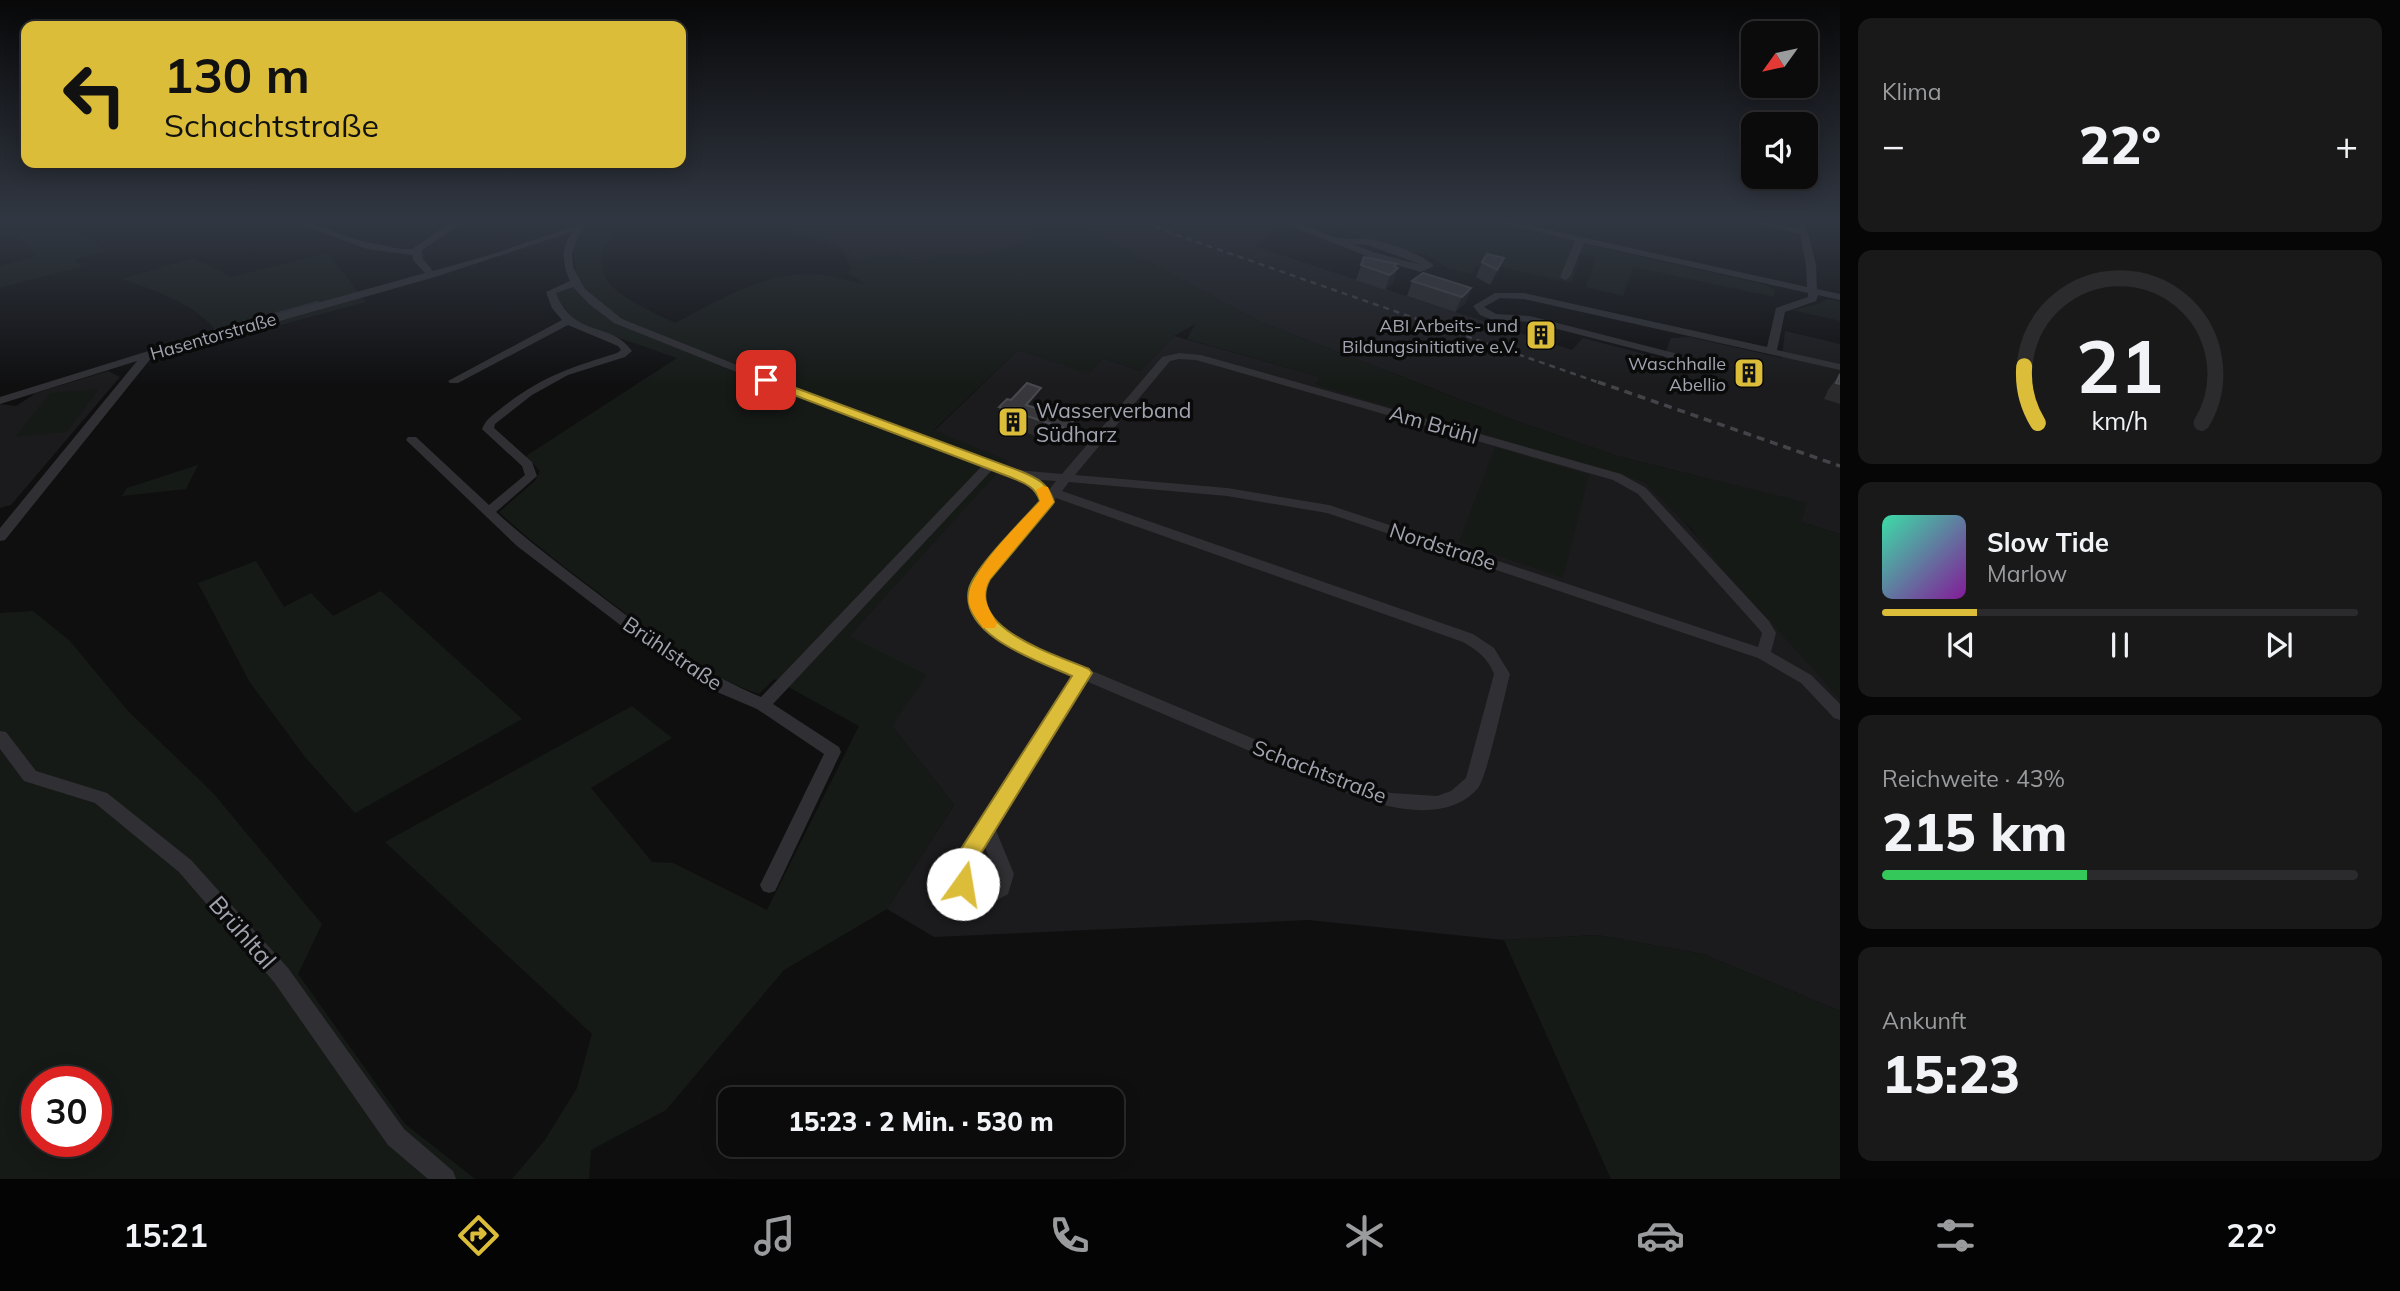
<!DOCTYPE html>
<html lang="de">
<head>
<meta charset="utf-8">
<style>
  :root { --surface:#0b0b0c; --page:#19191a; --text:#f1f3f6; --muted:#9a9b9d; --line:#2b2b2d; --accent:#dcbd3a }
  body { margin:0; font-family:Mulish,sans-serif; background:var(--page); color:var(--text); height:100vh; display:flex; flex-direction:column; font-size:26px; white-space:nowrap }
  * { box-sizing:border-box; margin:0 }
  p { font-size:23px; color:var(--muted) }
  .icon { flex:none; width:38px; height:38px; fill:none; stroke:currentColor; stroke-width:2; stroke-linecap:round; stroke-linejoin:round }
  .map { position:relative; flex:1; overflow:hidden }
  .drawer { display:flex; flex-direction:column; gap:18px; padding:18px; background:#060607; width:560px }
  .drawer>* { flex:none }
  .top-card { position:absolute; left:21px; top:21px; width:665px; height:147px; border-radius:14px; box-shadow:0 4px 18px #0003,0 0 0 2px var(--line); background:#dcbd3a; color:#111; overflow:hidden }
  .needle { width:46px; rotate:237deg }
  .tools { position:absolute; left:1741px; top:21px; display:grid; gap:14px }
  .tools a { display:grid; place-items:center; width:77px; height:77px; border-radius:14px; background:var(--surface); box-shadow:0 4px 18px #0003,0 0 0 2px var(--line); font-size:35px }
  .speed { position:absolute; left:21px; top:1066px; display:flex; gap:14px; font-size:35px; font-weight:700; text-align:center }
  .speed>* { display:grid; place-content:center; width:91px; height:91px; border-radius:50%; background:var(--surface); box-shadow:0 4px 18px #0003,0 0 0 2px var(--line); line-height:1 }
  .speed .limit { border:10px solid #d22; background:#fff; color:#111 }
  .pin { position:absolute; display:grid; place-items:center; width:60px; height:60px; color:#fff; margin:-30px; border-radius:14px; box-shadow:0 4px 10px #0006 }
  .me { position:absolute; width:77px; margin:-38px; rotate:13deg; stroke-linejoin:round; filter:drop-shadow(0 0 5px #0008) }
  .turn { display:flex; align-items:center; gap:24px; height:147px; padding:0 28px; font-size:32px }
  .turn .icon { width:91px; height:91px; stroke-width:2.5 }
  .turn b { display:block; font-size:49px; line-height:60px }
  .big { font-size:52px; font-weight:800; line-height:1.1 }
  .drawer .widget { flex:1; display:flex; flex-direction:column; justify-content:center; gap:10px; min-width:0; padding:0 24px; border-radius:14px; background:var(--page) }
  .drawer .dial { align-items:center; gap:0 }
  .dial svg { height:182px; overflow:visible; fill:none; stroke:var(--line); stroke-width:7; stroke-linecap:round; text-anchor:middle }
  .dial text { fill:var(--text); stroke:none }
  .song { display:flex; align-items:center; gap:21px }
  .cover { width:84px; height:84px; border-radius:10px; background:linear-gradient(135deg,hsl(160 70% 55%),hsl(290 70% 35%)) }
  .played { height:7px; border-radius:4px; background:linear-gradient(90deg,var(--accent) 20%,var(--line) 20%) }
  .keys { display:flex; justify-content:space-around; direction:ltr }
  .heat { display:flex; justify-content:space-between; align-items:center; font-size:38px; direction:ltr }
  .charge { height:10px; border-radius:5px; background:linear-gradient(90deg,#34c759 43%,var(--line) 0) }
  .trip { position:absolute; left:718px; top:1087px; width:406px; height:70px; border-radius:14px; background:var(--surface); box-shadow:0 4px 18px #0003,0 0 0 2px var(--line); font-weight:800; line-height:70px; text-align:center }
  .tab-bar { display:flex; height:112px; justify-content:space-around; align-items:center; background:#040405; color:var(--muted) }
  .tab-bar .icon { width:49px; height:49px }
  .tab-bar .selected { color:var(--accent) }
  .tab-bar b { font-size:32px; color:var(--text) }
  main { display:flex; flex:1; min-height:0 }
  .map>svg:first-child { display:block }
  .built { fill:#1b1b1d }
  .green { fill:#161a17; fill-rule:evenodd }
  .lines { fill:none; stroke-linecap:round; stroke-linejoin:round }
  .stream { stroke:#272b32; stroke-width:2.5 }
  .minor { fill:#303034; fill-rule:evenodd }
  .rail-far1 { stroke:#434449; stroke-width:2.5; stroke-dasharray:6 5; stroke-linecap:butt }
  .rail { stroke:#434449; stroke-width:3.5; stroke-dasharray:8 6; stroke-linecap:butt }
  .wall { fill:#2b2b2e }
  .shaded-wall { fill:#1a1a1c }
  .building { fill:#38383c; stroke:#48494e; stroke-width:2 }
  .route { fill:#dcbd3a; stroke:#8f7b26; stroke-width:2 }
  .slow { fill:#f59e0b }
  .labels { text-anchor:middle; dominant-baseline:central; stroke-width:7; stroke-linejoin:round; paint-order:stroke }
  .far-poi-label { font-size:18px; fill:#a1a4af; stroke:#0a0a0b; text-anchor:end }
  .far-street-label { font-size:18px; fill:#a1a4af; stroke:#0a0a0b }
  .poi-label { font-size:21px; fill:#a1a4af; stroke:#0a0a0b; text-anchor:start }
  .street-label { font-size:21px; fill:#a1a4af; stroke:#0a0a0b }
  .near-street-label { font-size:24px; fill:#a1a4af; stroke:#0a0a0b }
</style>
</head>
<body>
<main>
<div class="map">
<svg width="1840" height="1179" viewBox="0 0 1840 1179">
  <rect width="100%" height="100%" fill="#0f0f10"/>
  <path class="built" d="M785 220H1018L1039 235 1004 250 978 255 939 254 927 260 905 259 899 254 859 262 836 243 802 234Z
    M1071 220H1270L1279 223 1256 247 1572 350 1583 338 1663 359 1671 338 1689 337 1782 358 1785 331 1840 344V534L1801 522 1806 503 1617 456 1516 421 1260 322Z
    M1174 336 1321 377 1316 384 1626 475 1645 482 1670 506 1840 699V1011L1703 954 1597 935 1504 940 1308 920 934 937 887 909 954 805 892 726 849 636 1007 461 934 431 1018 350 1089 373 1103 358 1140 371Z
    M108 371 120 377 11 505 0 508V404L16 406 36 393Z"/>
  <path class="green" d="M0 220H60L106 251 74 260 83 266 0 288V266L37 256 15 235 0 238Z
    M591 220H623C570 280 627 299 675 323 718 301 762 273 812 274 829 274 848 281 865 284L847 272 853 270 841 250 789 232 780 224V220H785L802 234 836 243 859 262 876 254 881 257 899 254 905 259 927 260 939 254 978 255 1004 250 1039 236 1018 220H1071L1260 322 1516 421 1617 456 1807 503 1801 522 1840 534V699L1726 573 1693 531 1645 482 1316 385 1320 377 1187 339 1195 324 1174 336 1140 371 1103 358 1089 374 1018 350 934 430 1008 461 849 636 927 675 892 726 954 805 887 909 784 970 666 1110 591 1150 589 1179H512L545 1140 577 1088 592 1034 385 842 632 706 672 738 591 788 652 862 673 863 767 910 859 726 774 679 759 694C702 675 655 636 608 600 571 572 533 544 499 512L535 481 540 471 526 456 677 358 582 325C569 316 563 307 555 293L579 280C572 258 569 235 591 220Z
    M1317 220H1476L1763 284 1775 290 1774 297 1633 267 1623 296 1586 287 1596 257 1578 253 1576 260 1580 261 1571 283 1484 263 1475 267 1472 274 1447 268 1425 254 1393 250Z
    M328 253 366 302 222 341C208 308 154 290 122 279L193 258 232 277Z
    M1827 299 1840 301V321L1792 310 1817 304Z
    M99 389 67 432 15 437 50 393Z
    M1495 447 1589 475 1563 578 1459 542Z
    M198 465 186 489 122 496 127 488Z
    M256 561 284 607 311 593 333 616 381 591 522 719 355 813 305 757 249 681 198 583Z
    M33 611 70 641 128 711 213 793 322 924 298 974 405 1124 475 1179H0V613ZM37 1082H96V1141H37Z
    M1597 935 1703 954 1840 1011V1179H1611L1504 940Z"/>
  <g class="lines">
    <path class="stream" d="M213 331 318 302"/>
    <path class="minor" d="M289 220H302L357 240 401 249H412L453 221H459V225L422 250 423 259 433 271 493 254 577 225 579 222H585L586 224 577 239 572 253 573 267 585 289 622 319 862 415 1017 470 1062 474 1162 357 1179 353 1201 355 1621 474 1646 488 1769 621 1776 633 1771 652 1811 675 1840 704V720L1834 718 1801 683 1758 658 1327 513 1227 496 1069 482 1062 491 1473 634 1494 648 1510 674C1505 693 1487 777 1478 788 1449 822 1394 810 1357 797L1086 681 995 828 1014 874 1008 894 990 904C968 900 957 892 950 870L1073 676C1036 660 944 630 978 574 983 565 992 557 998 549 1012 533 1026 516 1040 500 1033 480 1011 477 992 470L773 704 839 747 841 752 775 891 769 893 763 891 760 885 824 754 757 709 717 692 666 660 517 546 406 440 408 437H416L489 505 525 475 522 466 484 431 482 429C486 418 496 413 504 406 543 376 572 367 617 353L621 350 618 346 568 325 458 383H450L448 381 562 320 552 308 546 292 570 281C562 264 561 248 572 232L435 277 152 357 5 540 0 541V528L137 361 0 404V397L184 340 425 273 413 260V255L367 249ZM573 287 589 304 614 323 854 419 982 466 761 697C705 674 658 639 610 603 571 573 532 545 496 512L537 476 532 462 494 428 495 424 532 395 568 375 625 357 632 351C610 320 574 339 556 293ZM1179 359 1196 360 1613 480 1638 494 1759 629 1762 633 1758 647 1329 505 1227 488 1075 475 1170 361ZM1040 480 1056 481 1049 490ZM1056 498 1463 642C1477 650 1488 658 1494 674L1466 778 1451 791 1437 796 1391 793 1366 786 1028 644C999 627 976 614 990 577ZM984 845 996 874 994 883 988 887 976 883 968 871Z
      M1288 220C1304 220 1318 233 1334 237 1345 240 1357 238 1368 239 1384 241 1423 254 1434 266L1421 272 1372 258 1298 229ZM1352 244 1368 245 1422 265 1376 253Z
      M1487 220H1505L1807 287 1806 265 1800 234 1742 220H1760L1799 229 1797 220H1805L1816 265 1817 289 1840 294V300L1818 295 1816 301 1785 312 1777 350 1840 364V370L1524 299 1500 298 1484 307 1496 314 1530 316 1678 354 1679 356 1674 359 1530 322 1490 319 1480 315 1473 306 1495 293H1524L1767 347 1776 308 1808 297V293L1584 243 1570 277 1565 280 1560 277 1575 241Z
      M0 731 6 732 36 771 107 793 191 860 288 968 404 1129 453 1171 456 1179H428L388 1145 274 982 179 872 95 803 24 781 0 749Z"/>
    <path class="rail-far1" d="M1134 220 1603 384"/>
    <path class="rail" d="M1598 382 1840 466"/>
  </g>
  <path class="wall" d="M1364 257 1396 267 1393 283 1385 290 1356 280Z
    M1504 258 1497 273 1490 285 1476 277 1482 262Z
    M1412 281 1471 288 1465 303 1455 312 1407 296Z
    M1840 374V404L1824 399 1828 390Z
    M1011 400 1039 404 1036 408 1074 420 1072 437 1065 446 998 423 999 407Z"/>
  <path class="shaded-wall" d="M1504 258 1497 273 1490 285 1497 270Z
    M1397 264 1394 271 1398 268 1393 283 1385 290 1390 275 1394 266Z
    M1471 288 1465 303 1455 312 1462 297Z
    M1041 388 1039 404 1028 417 1026 405Z
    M1074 420 1072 437 1065 446 1067 429Z"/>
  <path class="building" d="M1487 254 1504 258 1497 270 1482 262Z
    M1364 257 1397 264 1394 266 1398 268 1390 275 1361 265Z
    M1423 273 1471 288 1462 297 1412 281Z
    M1840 374V384L1836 383Z
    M1027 383 1041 388 1026 405 1074 420 1067 429 999 407 1007 399 1011 400Z"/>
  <linearGradient id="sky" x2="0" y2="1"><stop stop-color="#080809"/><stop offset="0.57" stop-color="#313742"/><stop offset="1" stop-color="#313742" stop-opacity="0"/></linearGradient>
  <rect width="1840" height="386" fill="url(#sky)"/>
  <path class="route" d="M766 377 1020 471C1037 478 1048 483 1054 502L1052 505 990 579C963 628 1057 655 1089 669L1092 673 970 871 973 884 970 891 963 893 956 891 949 870 952 863 1072 676C1041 662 959 636 969 589 974 568 1024 519 1040 501 1035 486 1024 483 1010 477L762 383 760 380Z"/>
  <path class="slow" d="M1043 486 1048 487 1054 502 990 579C980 597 988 607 997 623L995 628H983C979 621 971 612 969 604 962 577 1022 521 1040 501L1036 490Z"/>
  <defs>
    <g id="building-square" transform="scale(1.575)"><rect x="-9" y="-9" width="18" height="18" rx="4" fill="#dcbd3a" stroke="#0a0a0b"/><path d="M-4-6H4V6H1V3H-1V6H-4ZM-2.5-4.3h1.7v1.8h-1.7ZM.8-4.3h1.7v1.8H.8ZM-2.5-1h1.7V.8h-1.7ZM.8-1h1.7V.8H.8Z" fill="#111"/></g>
  </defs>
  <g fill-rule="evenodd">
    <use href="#building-square" x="1541" y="335"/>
    <use href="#building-square" x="1749" y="373"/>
    <use href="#building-square" x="1013" y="422"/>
  </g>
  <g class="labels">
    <g class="far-poi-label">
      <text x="1518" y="325">ABI Arbeits- und<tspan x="1518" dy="21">Bildungsinitiative e.V.</tspan></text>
      <text x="1726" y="363">Waschhalle<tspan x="1726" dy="21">Abellio</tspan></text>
    </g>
    <g class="far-street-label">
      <text transform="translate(213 336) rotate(-16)">Hasentorstraße</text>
    </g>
    <g class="poi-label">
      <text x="1036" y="410">Wasserverband<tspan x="1036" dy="24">Südharz</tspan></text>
    </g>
    <g class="street-label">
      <text transform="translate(1434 424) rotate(16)">Am Brühl</text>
      <text transform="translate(1443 546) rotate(18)">Nordstraße</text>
      <text transform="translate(673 653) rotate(34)">Brühlstraße</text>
      <text transform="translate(1320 771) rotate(21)">Schachtstraße</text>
    </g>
    <g class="near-street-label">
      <text transform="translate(243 932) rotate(49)">Brühltal</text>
    </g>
  </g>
</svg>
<div class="tools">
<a><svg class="needle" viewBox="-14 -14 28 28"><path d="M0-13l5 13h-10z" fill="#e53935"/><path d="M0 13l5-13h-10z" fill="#9a9b9d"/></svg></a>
<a><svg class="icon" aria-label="sound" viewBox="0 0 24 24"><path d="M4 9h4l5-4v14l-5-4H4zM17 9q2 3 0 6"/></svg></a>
</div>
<div class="speed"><div class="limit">30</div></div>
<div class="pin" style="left:766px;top:380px;background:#d93025"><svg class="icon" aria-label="arrive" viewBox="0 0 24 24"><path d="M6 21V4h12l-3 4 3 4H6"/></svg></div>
<svg class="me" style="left:963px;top:884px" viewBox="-20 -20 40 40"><circle r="19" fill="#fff"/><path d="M0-13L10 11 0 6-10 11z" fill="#dcbd3a"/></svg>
<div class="trip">15:23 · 2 Min. · 530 m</div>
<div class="top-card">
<div class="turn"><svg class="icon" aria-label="left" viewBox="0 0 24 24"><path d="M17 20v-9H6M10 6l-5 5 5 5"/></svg><div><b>130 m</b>Schachtstraße</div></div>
</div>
</div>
<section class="drawer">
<div class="widget"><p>Klima</p>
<div class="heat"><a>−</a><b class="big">22°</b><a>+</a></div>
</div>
<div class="widget dial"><svg viewBox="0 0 100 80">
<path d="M14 69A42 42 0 1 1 86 69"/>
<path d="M14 69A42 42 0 0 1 8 44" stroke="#dcbd3a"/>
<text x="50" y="56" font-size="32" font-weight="700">21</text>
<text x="50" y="72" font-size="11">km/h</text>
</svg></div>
<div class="widget">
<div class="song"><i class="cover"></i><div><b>Slow Tide</b><p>Marlow</p></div></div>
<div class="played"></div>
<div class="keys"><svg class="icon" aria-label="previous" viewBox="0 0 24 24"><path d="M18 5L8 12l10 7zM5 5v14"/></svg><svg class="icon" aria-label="pause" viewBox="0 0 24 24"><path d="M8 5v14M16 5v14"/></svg><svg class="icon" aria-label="next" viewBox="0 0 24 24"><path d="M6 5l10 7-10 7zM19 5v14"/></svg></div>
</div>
<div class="widget"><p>Reichweite · 43%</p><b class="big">215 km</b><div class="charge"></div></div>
<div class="widget"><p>Ankunft</p><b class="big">15:23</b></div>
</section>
</main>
<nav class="tab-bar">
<b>15:21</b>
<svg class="icon selected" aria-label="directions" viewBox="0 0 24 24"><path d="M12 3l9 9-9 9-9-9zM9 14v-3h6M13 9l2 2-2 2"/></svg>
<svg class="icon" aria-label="music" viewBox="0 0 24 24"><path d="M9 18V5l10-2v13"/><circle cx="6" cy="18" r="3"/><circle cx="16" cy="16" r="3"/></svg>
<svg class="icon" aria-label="phone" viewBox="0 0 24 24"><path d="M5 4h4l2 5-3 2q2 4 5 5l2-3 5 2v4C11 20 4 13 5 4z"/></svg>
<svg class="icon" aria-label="climate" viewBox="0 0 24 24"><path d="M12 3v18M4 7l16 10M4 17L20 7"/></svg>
<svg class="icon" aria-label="car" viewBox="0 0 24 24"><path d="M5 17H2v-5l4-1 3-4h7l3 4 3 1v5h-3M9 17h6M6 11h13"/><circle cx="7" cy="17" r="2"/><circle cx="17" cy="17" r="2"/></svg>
<svg class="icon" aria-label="filters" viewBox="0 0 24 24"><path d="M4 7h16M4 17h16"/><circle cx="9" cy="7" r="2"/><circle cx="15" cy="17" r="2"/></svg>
<b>22°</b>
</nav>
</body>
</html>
